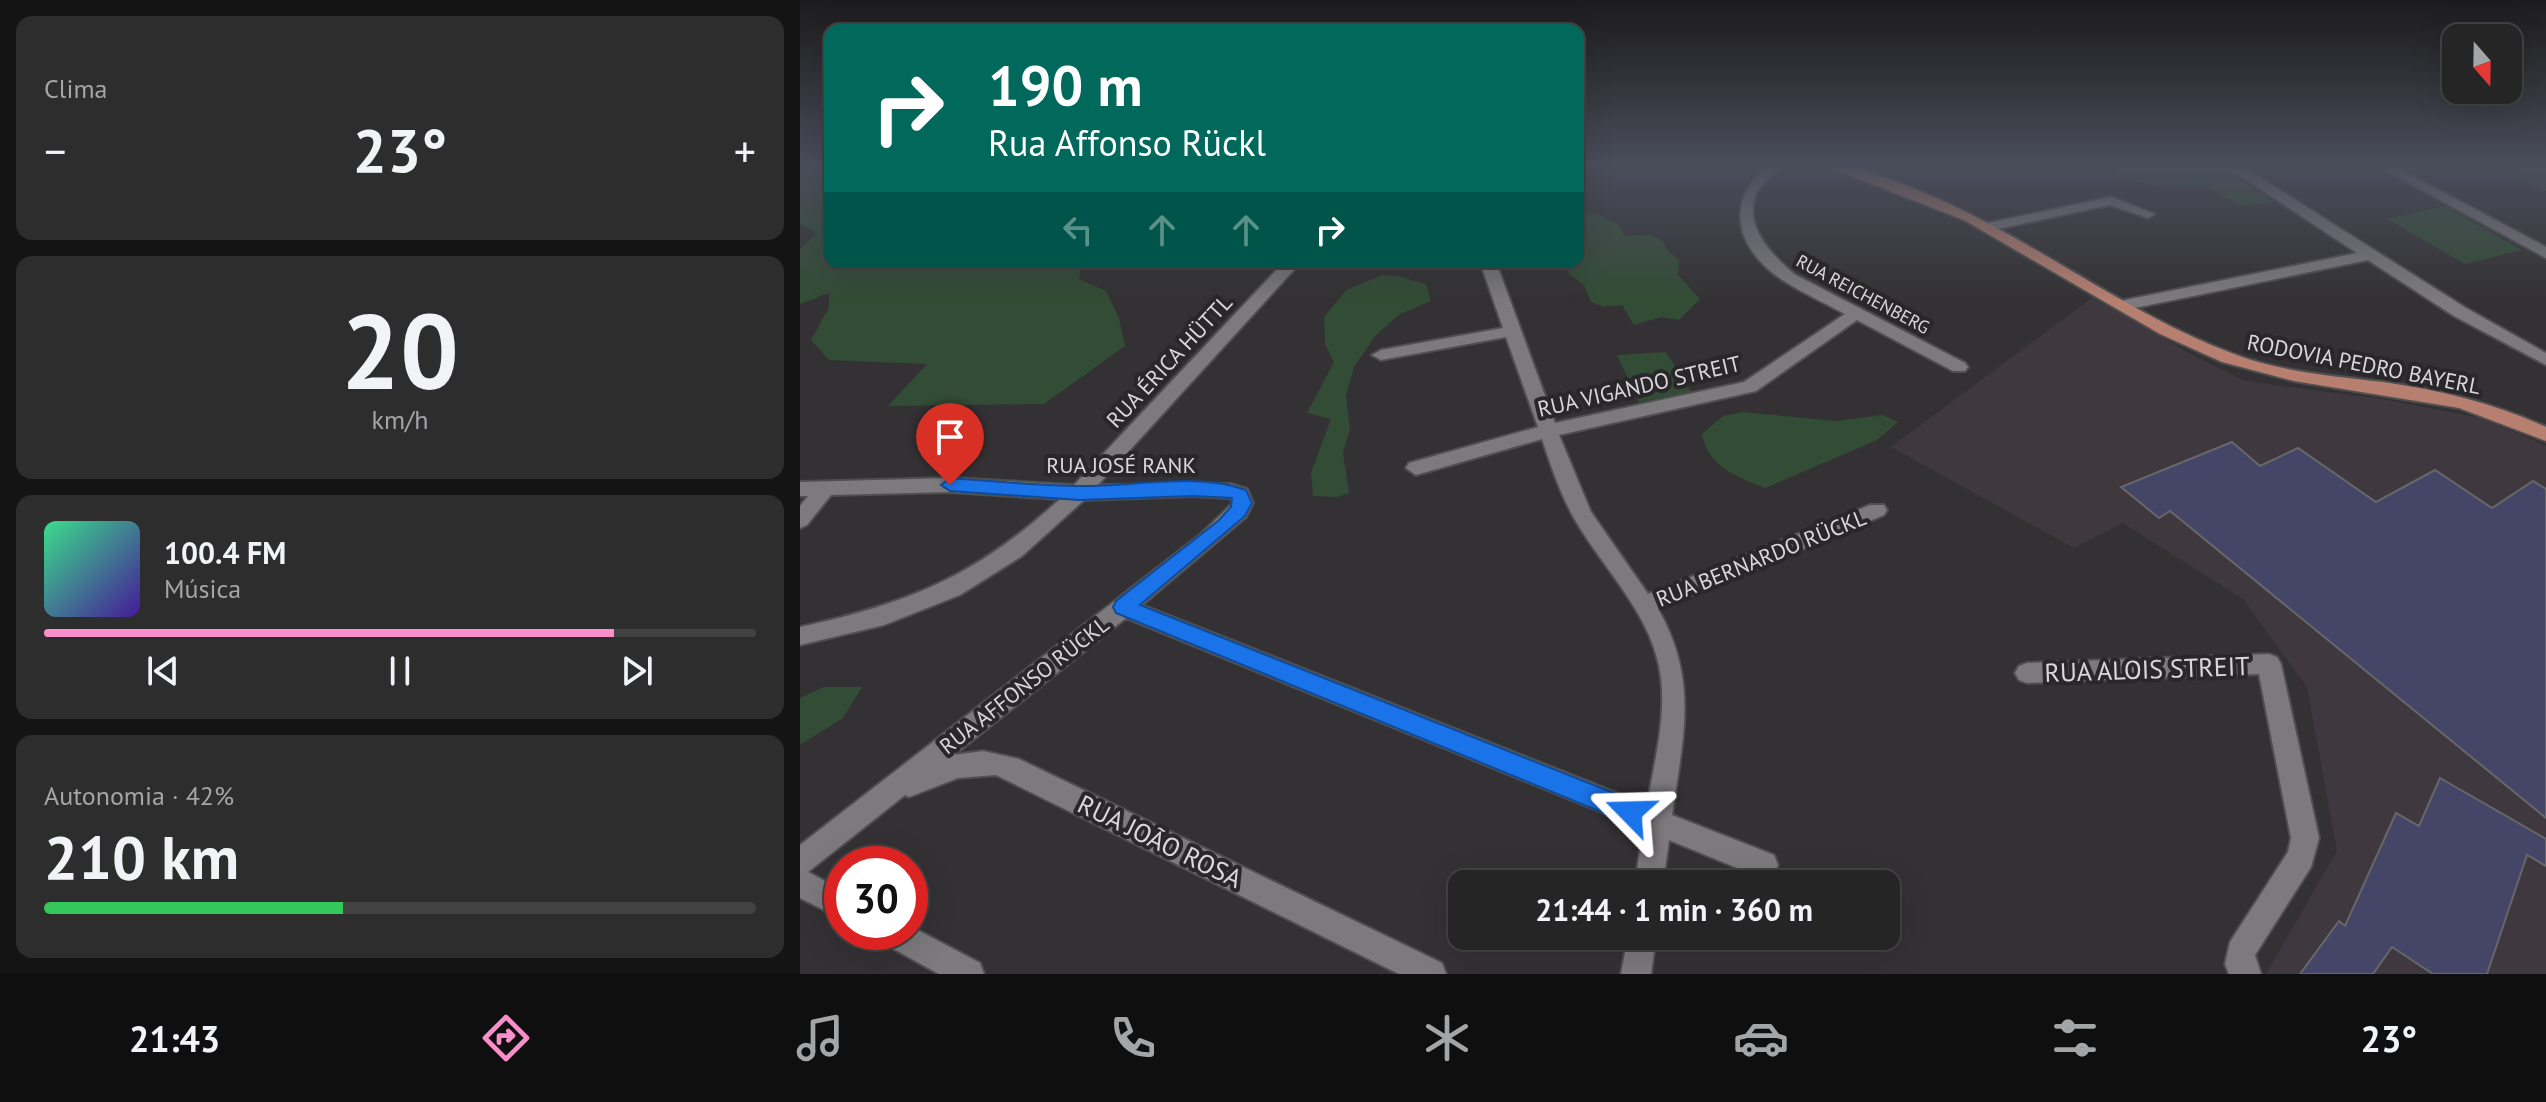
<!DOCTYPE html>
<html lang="pt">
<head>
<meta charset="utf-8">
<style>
  :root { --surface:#262526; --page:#2e2d2e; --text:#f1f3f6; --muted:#a4a5a7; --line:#424243; --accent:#f98fca }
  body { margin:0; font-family:"PT Sans",sans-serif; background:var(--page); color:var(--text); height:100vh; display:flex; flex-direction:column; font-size:30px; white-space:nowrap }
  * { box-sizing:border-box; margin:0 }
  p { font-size:26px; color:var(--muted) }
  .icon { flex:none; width:44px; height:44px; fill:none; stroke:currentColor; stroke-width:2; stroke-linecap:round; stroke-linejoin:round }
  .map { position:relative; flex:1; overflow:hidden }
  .panel { display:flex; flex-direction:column; gap:16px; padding:16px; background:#151415; width:800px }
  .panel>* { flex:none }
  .hud { position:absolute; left:24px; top:24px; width:760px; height:244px; border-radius:16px; box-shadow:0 8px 32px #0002,0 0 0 2px var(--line); background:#00695c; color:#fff; overflow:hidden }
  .needle { width:52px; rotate:160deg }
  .buttons { position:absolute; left:1642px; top:24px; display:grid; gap:16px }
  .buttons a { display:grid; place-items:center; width:80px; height:80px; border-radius:16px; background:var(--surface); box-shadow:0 8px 32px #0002,0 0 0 2px var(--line); font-size:40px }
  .speed { position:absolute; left:24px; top:846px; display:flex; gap:16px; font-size:40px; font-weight:700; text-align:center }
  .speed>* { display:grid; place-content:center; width:104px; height:104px; border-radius:50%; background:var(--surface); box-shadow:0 8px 32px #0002,0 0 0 2px var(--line); line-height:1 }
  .speed .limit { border:12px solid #d22; background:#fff; color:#111 }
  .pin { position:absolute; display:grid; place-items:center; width:68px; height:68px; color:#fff; margin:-82px -34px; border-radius:50% 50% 50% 0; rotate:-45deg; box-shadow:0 0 8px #0007 }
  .pin .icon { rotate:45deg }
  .me { position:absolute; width:88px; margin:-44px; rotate:292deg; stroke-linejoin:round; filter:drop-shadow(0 0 6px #0008) }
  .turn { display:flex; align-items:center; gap:28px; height:168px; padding:0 32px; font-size:36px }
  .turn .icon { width:104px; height:104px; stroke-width:2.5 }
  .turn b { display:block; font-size:56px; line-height:68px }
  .lanes { display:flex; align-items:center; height:76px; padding:0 32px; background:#0003; justify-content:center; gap:40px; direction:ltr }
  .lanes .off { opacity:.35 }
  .big { font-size:60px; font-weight:800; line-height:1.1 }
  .panel .widget { flex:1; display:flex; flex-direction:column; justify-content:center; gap:12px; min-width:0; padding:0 28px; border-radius:16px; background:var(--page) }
  .panel .dial { align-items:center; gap:0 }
  .dial b { font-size:104px; line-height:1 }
  .song { display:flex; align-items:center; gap:24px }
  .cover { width:96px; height:96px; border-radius:12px; background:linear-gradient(135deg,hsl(150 70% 55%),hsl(260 70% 35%)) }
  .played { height:8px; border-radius:4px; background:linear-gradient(90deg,var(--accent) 80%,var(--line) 80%) }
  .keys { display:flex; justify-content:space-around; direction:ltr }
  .heat { display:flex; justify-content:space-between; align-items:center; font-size:44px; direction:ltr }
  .charge { height:12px; border-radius:6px; background:linear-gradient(90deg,#34c759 42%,var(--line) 0) }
  .trip { position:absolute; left:648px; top:870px; width:452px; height:80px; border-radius:16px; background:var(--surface); box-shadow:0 8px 32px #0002,0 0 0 2px var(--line); font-weight:800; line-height:80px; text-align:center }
  .tab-bar { display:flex; height:128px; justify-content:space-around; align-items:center; background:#0f0f0f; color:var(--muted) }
  .tab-bar .icon { width:56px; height:56px }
  .tab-bar .selected { color:var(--accent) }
  .tab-bar b { font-size:36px; color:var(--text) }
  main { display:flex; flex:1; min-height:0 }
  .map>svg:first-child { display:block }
  .built { fill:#3f393f }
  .green { fill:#334c35 }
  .building { fill:#454568; stroke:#666769; stroke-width:2 }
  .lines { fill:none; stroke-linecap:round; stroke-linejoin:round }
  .minor-casing { stroke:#4f4e50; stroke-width:4 }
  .major-casing { stroke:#4f4e50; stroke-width:4 }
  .minor { fill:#7c7a7d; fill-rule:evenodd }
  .major { fill:#b67f6f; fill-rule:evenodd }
  .route { fill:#1a73e8; stroke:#114b97; stroke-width:2 }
  .labels { text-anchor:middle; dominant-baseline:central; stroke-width:8; stroke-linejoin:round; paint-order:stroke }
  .far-street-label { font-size:18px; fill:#d8d7d9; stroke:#292729 }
  .street-label { font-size:22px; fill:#d8d7d9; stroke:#292729 }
  .near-street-label { font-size:26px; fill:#d8d7d9; stroke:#292729 }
</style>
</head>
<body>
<main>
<section class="panel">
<div class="widget"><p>Clima</p>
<div class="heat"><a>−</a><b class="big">23°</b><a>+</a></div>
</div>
<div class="widget dial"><b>20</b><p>km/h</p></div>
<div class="widget">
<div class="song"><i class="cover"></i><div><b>100.4 FM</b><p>Música</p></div></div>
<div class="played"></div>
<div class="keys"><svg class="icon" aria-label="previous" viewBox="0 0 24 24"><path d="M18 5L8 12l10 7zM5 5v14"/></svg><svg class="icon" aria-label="pause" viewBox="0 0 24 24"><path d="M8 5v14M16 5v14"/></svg><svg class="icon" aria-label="next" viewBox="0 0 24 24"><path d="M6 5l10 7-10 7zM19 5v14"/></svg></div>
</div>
<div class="widget"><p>Autonomia · 42%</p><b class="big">210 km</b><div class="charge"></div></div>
</section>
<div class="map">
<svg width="1746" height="974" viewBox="0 0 1746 974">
  <rect width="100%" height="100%" fill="#333133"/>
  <path class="built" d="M1293 297 1394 356 1445 381 1582 399 1681 418 1746 446V974H1466L1537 851 1507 687 1443 599 1323 523 1274 548 1091 447Z"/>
  <path class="green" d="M0 165H30V262H282L279 279 306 291 319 318 325 346 244 404 88 406 127 364 29 360 11 340 29 307V293L0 304V249L17 234 0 223Z
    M1303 165H1418L1474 202 1442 206 1404 187 1358 186 1322 178Z
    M1692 165H1746V191Z
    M1645 206 1722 250 1665 264 1587 219Z
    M792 212 818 224 825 236 851 235 863 241 867 250 879 260 878 275 900 299 879 320 861 317 834 325 822 305 804 307 791 302 784 285 770 275 766 267 770 262H778V250L782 244 778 218Z
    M582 275 598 276 626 284 631 301 600 314 576 335 554 367 546 395 550 430 543 452 549 493 538 497 513 496 511 473 531 419 507 413 534 362 525 344 524 317 546 290Z
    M866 352 891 392 839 402 817 355Z
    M943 412 1036 421 1083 415 1098 422 1077 440 965 488C937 477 908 467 902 434L923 416Z
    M24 687H62L43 718 0 745V698Z"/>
  <path class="building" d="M1432 442 1460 466 1498 448 1576 502 1635 470 1692 508 1733 481 1746 489V818L1370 511 1359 518 1321 487Z
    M1640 778 1746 839V866L1727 855 1687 974H1633L1592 947 1573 974H1500L1539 921 1545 926 1596 813 1619 826Z"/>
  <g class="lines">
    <g class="minor-casing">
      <path id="minor" d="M969 165H984C975 174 963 181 957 192 942 225 971 254 994 274L1165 363 1168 367 1165 371H1153L1057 320 956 391 759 435 791 512 848 594 1070 505H1084L1087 510 1084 515 858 609C899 681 883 737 872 815L974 855 978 865 974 875 964 879 869 840 863 884H835L843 829 326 618 154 755 183 751 219 759 642 963 646 974H599L196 775 158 778 109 797 105 795 8 872 42 890V919L0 898V845L401 534 433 503 430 498 393 496 284 500 222 556 160 595 84 625 0 645V627C110 603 176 576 260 499L150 492 31 495 7 525 0 528V506L8 496H0V482L150 478 274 485 484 262H501L298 485 431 484 447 489 453 503 446 517 342 605 847 805C854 764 866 719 861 678 854 616 803 569 774 518 760 493 751 466 742 439L616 475 606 468 609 463 738 427 706 337 581 360 572 355 581 350 703 328 680 262H696L755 423 944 382 1045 314C1025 303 1003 293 984 281 937 251 922 202 969 165Z
        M1424 165H1440L1666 308 1746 353V365L1654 316 1568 260 1325 310 1319 308 1317 305 1325 300 1557 253Z
        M1576 165H1592L1746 247V258Z
        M1311 197 1355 214 1348 218 1310 205 1188 231 1181 227 1188 223Z
        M1469 654 1477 657 1481 664 1519 838 1511 867 1455 955 1461 974H1429L1425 964 1430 942 1488 852 1491 838 1459 674 1227 683 1219 680 1215 673 1219 666 1227 663Z
        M110 926 180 963 184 974H139L81 942 77 932H110Z
        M828 936H856L851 974H821Z"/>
    </g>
    <g class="major-casing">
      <path id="major" d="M1023 165C1049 163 1075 174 1099 183 1218 226 1316 310 1434 354 1481 372 1533 376 1583 382 1639 390 1694 403 1746 427V441L1659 408 1494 381 1422 362 1360 334 1164 220Z"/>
    </g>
    <use href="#minor" class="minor"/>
    <use href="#major" class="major"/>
  </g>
  <linearGradient id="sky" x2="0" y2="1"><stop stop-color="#1c1b1c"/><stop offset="0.55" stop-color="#4a4e5b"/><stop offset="1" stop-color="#4a4e5b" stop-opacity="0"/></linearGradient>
  <rect width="1746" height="301" fill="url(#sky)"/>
  <path class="route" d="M150 478C193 481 237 486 280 486 330 487 400 472 446 490L452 503 445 516 340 605 839 803 842 812 839 820 830 823 821 820 316 613 313 607 316 601 418 521 431 507 432 498 393 496 279 500 150 491 141 485Z"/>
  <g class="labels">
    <g class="far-street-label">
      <text transform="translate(1063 294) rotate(28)">RUA REICHENBERG</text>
    </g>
    <g class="street-label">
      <text transform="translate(369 361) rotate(-47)">RUA ÉRICA HÜTTL</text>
      <text transform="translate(1564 364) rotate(11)">RODOVIA PEDRO BAYERL</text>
      <text transform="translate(839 386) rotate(-13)">RUA VIGANDO STREIT</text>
      <text x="321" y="465">RUA JOSÉ RANK</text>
      <text transform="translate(961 558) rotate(-22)">RUA BERNARDO RÜCKL</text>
      <text transform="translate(224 685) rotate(-38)">RUA AFFONSO RÜCKL</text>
    </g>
    <g class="near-street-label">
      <text transform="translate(1347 669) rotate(-2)">RUA ALOIS STREIT</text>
      <text transform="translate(360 841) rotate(26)">RUA JOÃO ROSA</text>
    </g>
  </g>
</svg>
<div class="buttons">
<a><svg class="needle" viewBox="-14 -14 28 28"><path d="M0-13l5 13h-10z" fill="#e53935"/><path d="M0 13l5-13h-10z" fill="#a4a5a7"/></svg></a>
</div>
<div class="speed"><div class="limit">30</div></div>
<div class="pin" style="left:150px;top:485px;background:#d93025"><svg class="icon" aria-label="arrive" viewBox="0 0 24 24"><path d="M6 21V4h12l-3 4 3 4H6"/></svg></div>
<svg class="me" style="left:830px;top:812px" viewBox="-20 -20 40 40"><path d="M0-17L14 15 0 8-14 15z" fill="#1a73e8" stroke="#fff" stroke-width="4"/></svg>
<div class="trip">21:44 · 1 min · 360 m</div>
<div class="hud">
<div class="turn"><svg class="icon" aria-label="right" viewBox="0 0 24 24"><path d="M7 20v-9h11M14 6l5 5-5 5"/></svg><div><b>190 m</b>Rua Affonso Rückl</div></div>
<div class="lanes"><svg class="icon off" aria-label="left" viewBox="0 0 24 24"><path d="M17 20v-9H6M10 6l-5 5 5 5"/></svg><svg class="icon off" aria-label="ahead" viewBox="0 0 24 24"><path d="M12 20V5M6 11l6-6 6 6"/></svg><svg class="icon off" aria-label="ahead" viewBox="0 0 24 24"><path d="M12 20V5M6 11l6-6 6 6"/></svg><svg class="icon" aria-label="right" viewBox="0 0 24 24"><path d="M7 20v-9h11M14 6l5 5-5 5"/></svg></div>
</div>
</div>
</main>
<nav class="tab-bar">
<b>21:43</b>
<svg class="icon selected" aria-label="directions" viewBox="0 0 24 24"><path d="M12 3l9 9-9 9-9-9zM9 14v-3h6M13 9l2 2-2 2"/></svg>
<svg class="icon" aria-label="music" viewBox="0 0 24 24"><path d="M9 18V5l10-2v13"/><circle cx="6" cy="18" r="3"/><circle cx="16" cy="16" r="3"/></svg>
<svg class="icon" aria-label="phone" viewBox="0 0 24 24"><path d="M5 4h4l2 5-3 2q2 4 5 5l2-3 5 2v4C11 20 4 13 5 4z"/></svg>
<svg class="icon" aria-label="climate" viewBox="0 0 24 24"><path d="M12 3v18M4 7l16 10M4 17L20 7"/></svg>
<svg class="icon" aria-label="car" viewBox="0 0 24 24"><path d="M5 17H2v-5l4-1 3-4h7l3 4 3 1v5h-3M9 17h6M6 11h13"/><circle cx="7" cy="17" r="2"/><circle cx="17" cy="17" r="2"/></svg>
<svg class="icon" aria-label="filters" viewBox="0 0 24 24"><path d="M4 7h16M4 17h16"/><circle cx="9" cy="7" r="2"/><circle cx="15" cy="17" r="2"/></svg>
<b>23°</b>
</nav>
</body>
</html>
